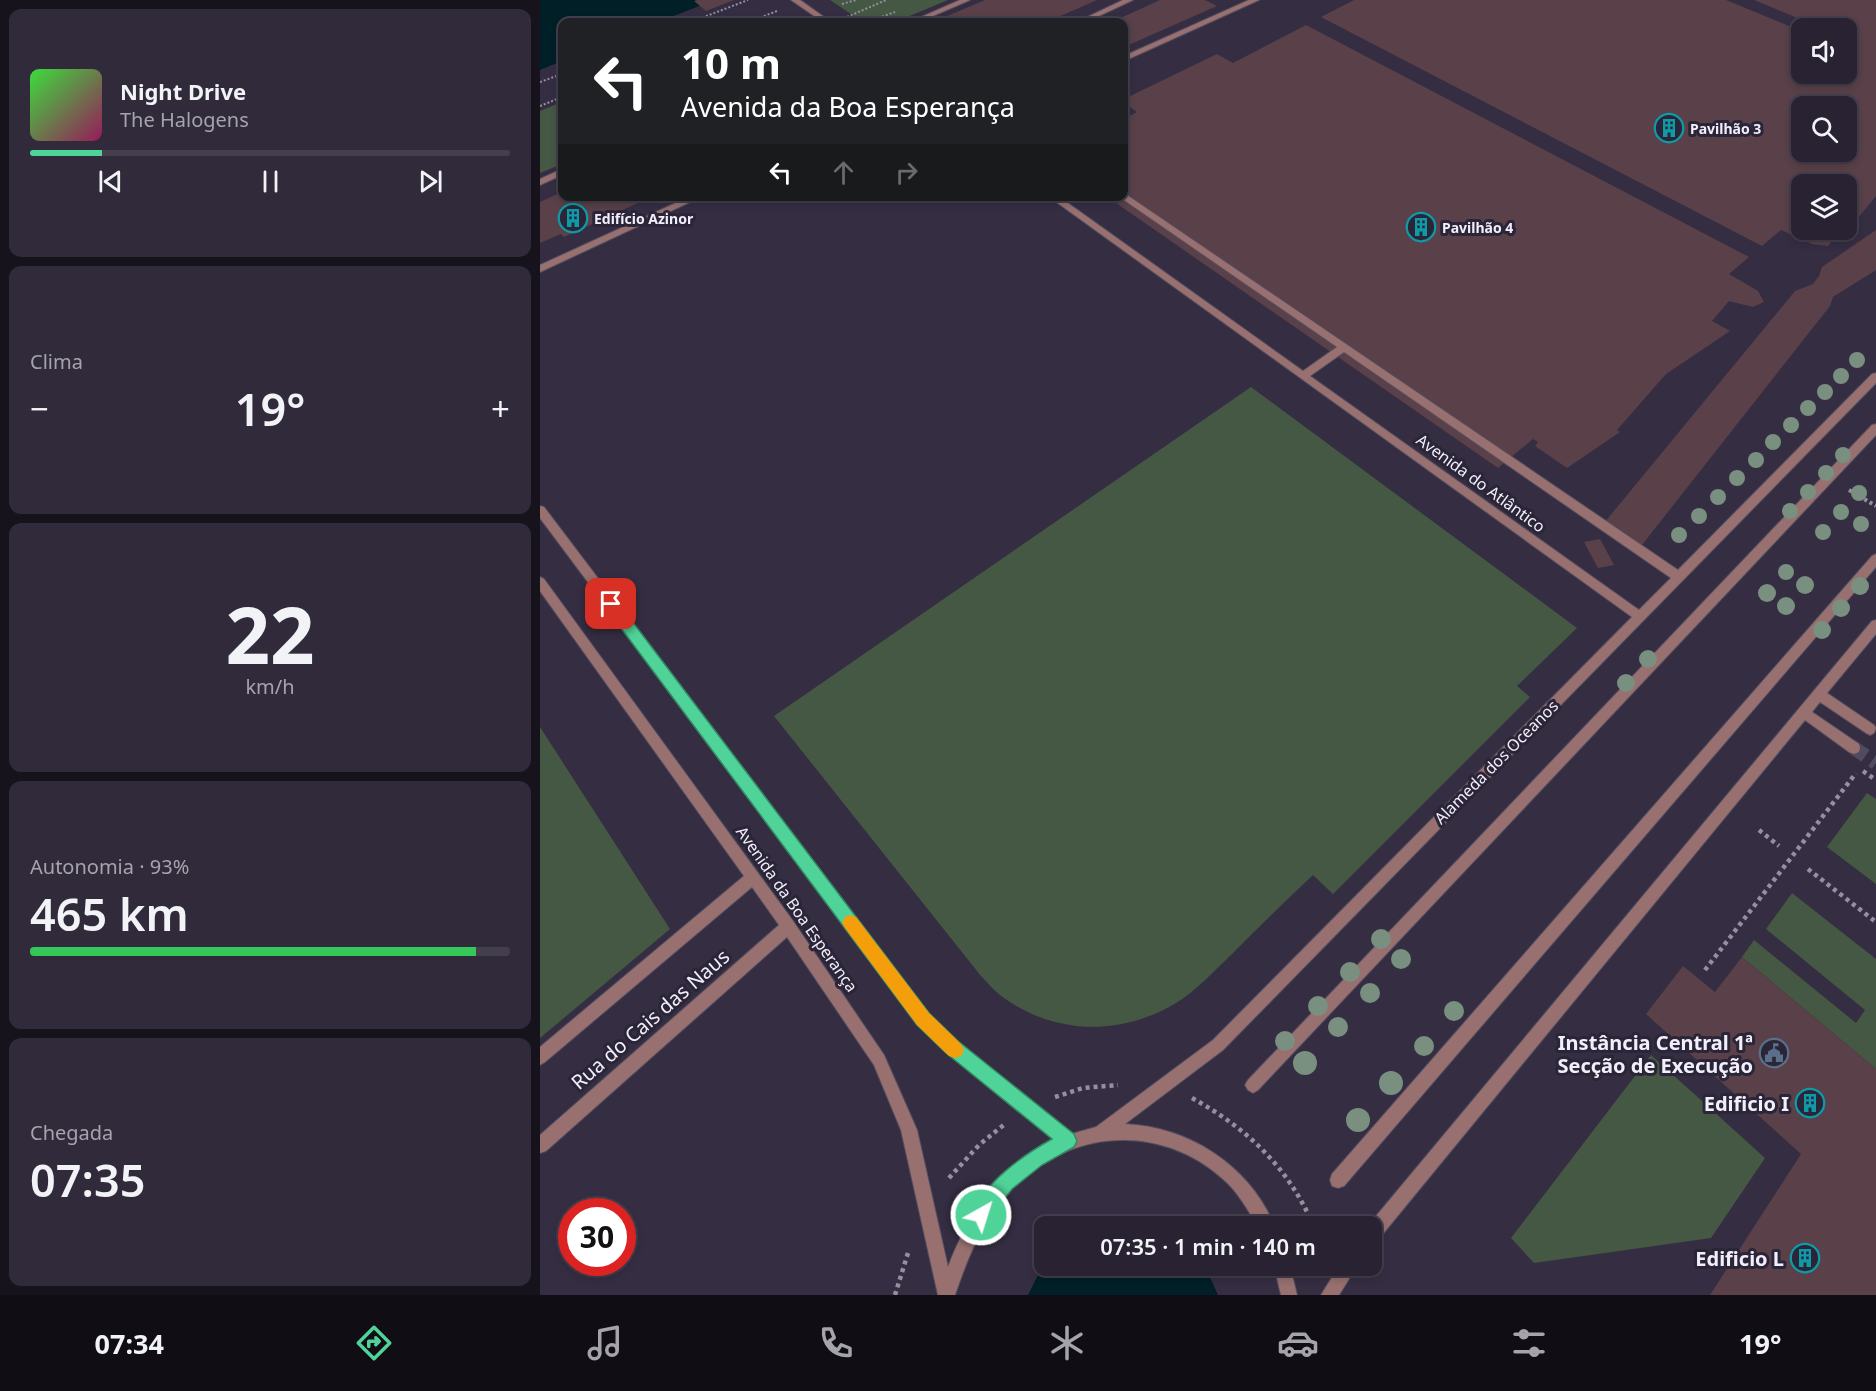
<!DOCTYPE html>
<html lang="pt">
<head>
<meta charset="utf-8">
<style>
  :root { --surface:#282232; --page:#302a3a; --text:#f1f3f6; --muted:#a5a4ac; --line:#443f4d; --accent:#4fd399 }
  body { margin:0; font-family:"Noto Sans",sans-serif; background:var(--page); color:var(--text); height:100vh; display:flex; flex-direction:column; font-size:22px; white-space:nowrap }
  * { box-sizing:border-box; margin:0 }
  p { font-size:20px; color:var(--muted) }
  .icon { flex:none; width:33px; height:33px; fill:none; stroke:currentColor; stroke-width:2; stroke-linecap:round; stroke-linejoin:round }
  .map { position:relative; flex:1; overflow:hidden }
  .side { display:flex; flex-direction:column; gap:9px; padding:9px; background:#16131c; width:540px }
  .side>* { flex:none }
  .top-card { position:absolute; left:18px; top:18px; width:570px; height:183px; border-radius:12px; box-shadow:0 3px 9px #0003,0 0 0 2px var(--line); background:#202124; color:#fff; overflow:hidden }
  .tools { position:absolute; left:1251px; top:18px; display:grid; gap:12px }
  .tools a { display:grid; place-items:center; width:66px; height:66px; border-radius:12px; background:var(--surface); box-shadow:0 3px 9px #0003,0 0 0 2px var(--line); font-size:30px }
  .speed { position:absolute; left:18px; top:1198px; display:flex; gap:12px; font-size:30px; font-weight:700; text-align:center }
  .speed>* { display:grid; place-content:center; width:78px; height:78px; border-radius:50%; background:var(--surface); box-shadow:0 3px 9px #0003,0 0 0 2px var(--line); line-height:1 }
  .speed .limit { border:9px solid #d22; background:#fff; color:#111 }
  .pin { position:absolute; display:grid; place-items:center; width:51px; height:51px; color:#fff; margin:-26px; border-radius:12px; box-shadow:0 3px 9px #0006 }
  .me { position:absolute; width:66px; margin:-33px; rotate:39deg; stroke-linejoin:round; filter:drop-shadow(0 0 4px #0008) }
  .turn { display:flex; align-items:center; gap:21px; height:126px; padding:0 24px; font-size:27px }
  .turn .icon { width:78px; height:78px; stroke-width:2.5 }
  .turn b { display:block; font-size:42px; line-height:51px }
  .lanes { display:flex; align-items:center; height:57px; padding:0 24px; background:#0003; justify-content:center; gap:30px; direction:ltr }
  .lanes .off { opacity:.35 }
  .big { font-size:45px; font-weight:600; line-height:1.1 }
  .side .widget { flex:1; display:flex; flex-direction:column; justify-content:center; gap:9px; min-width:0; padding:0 21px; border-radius:12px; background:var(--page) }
  .side .dial { align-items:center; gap:0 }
  .dial b { font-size:78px; line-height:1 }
  .song { display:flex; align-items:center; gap:18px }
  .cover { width:72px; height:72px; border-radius:9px; background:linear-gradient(135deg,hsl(120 70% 55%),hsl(330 70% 35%)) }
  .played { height:6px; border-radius:3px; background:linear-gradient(90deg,var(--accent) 15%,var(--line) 15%) }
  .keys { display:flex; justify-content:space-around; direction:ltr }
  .heat { display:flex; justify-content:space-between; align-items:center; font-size:33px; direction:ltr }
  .charge { height:9px; border-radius:4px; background:linear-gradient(90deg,#34c759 93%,var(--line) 0) }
  .trip { position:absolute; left:494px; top:1216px; width:348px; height:60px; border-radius:12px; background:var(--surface); box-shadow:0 3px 9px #0003,0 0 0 2px var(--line); font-weight:600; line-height:60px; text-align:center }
  .tab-bar { display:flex; height:96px; justify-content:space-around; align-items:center; background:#100e14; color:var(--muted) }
  .tab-bar .icon { width:42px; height:42px }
  .tab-bar .on { color:var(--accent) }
  .tab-bar b { font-size:27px; color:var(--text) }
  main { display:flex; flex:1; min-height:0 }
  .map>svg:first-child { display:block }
  .green { fill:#445844 }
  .water { fill:#001f27 }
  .building { fill:#594049; fill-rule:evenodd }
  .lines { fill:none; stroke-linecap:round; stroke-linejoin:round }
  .minor-tunnel { stroke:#514b5f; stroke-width:14; stroke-dasharray:14 8; stroke-linecap:butt }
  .service-casing { stroke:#534d60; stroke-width:2 }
  .pedestrian-casing { stroke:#534d60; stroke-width:2 }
  .minor-casing { stroke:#534d60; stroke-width:2 }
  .path-far2 { stroke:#958fa0; stroke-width:2; stroke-dasharray:2 2; stroke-linecap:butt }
  .path-far1 { stroke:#958fa0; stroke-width:4; stroke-dasharray:3 3; stroke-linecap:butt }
  .path { stroke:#958fa0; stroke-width:4.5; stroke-dasharray:4 4; stroke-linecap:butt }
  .service { fill:#97706f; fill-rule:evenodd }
  .pedestrian { fill:#97706f; fill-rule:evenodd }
  .minor { fill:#97706f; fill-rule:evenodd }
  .tree { fill:#798f7f }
  .route { fill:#4fd399; stroke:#338963; stroke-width:1.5 }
  .slow { fill:#f59e0b }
  .labels { text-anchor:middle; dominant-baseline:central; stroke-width:6; stroke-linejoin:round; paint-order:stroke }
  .far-poi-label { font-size:14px; font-weight:bold; fill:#f2eefb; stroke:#2b2538; text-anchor:start }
  .street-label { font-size:16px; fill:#f2eefb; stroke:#2b2538 }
  .near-street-label { font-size:20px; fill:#f2eefb; stroke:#2b2538 }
  .near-poi-label { font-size:20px; font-weight:bold; fill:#f2eefb; stroke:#2b2538; text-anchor:end }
</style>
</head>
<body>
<main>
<section class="side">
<div class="widget">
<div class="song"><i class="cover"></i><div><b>Night Drive</b><p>The Halogens</p></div></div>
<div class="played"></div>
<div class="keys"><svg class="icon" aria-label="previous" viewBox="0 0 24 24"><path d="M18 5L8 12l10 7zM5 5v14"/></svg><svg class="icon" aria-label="pause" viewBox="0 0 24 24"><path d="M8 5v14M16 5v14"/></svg><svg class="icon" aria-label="next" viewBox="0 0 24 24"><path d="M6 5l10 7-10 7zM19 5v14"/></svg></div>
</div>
<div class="widget"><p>Clima</p>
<div class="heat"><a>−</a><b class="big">19°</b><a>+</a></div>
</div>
<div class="widget dial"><b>22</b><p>km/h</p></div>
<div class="widget"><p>Autonomia · 93%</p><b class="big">465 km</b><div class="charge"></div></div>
<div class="widget"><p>Chegada</p><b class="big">07:35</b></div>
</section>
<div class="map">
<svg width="1336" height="1295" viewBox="0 0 1336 1295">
  <rect width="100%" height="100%" fill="#352e43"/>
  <path class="green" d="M290 0H408L355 22H323Z
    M22 102V164L0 173V111Z
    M711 387 1037 628 977 686 990 697 793 894 773 875C745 901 718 928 691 955 674 971 656 991 636 1003 581 1036 516 1035 464 998 455 992 448 983 441 976L234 716Z
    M0 727 130 929 0 1038Z
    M1327 793 1336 799V884L1287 847Z
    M1252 893 1336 959V1069L1202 957 1214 940 1316 1023 1325 1010 1226 929Z
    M1111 1055 1225 1158 1171 1238 994 1263 971 1238Z"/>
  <path class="water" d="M0 0H175L118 22H22V61L0 70Z
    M585 1216 616 1222 623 1227H546L556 1222Z
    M504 1263V1266H665L678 1295H488Z"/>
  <path class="building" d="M157 0H194L166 11 154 1Z
    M445 0H557L507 22H393Z
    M620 0H665L677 6 584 47V22H572Z
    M814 0H1186L1254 28 1265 21 1214 0H1336V196L1317 219 1306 214V184H1262V230H1286L1292 238 1291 242 1288 246 1272 244 1241 230 1222 246 781 17ZM1262 28H1306V74H1262ZM1262 106H1306V152H1262Z
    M766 25 1209 257 1189 274 1218 291 1224 302 1213 307 1189 301 1172 321 1190 331 1126 374 1077 430 1080 432 1027 468 995 446 998 442 993 439 958 468 566 196H584V119L597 112 584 103V99L677 54 693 63Z
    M22 192V196H113L24 237 21 234 0 243V202Z
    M1336 230V270L1293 297 1290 306 1098 550 1060 528 1255 291 1273 284 1279 276 1282 267Z
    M1060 539 1074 565 1058 568 1044 542Z
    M1202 957 1336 1069V1295H1170L1261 1154 1106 1014 1143 966 1175 992Z"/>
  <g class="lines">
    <path class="minor-tunnel" d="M1314 748 1336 763"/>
    <g class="service-casing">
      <path id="service" d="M583 0H593L546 22H537Z
        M709 0H719L584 61V56Z"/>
    </g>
    <g class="pedestrian-casing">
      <path id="pedestrian" d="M251 0H260L291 22H283Z
        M420 0H430L379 22H370Z
        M22 169V175L0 185V179Z
        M1336 424V435L718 1090 713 1093 708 1090 705 1085 708 1080 1332 425Z
        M1336 554V567L804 1186 798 1188 792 1186 790 1180 792 1174 1332 556Z"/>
    </g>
    <g class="minor-casing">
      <path id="minor" d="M584 193 1138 570 1332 374 1336 373V383L683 1050 585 1124C650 1127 710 1166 735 1227H718C708 1210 698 1192 683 1179 619 1122 528 1129 470 1191 442 1221 428 1257 415 1295H398L361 1130 334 1065 247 937 6 1151 0 1153V1135L239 925 212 887 5 1062 0 1065V1047L204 876 0 591V577L4 579 253 921 344 1055 377 1130 408 1267C429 1212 460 1166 514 1140L407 1052 378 1024 0 518V506L4 507 388 1014 417 1042 531 1134 556 1127 673 1040 1092 617 508 196H518L763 371 797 347 581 198 580 196H584ZM804 352 1131 578 1099 610 770 376Z
        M151 196H163L0 272V265Z
        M1336 620V634L1287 693 1334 725 1336 728 1334 733 1330 735 1326 733 1280 702 1272 712 1319 744 1320 748 1319 752 1314 754 1309 752 1265 720 837 1241 831 1243V1227H827L1332 621Z
        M734 1266H750L757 1295H741Z
        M799 1266H817L799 1295H781Z"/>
    </g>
    <path class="path-far2" d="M302 4 316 0
      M307 17 346 0
      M151 22 208 0
      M209 22 237 11
      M327 22 355 12
      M0 82 22 74
      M0 106 22 97"/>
    <path class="path-far1" d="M1309 490 1336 506"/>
    <path class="path" d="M1323 771 1336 780
      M1219 830 1239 846
      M1268 869 1336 922
      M1165 970 1316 773
      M515 1097 543 1088 578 1085
      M652 1098C708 1129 749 1168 774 1227
      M409 1178 439 1145 466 1123
      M355 1295 368 1253"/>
    <use href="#service" class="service"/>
    <use href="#pedestrian" class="pedestrian"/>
    <use href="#minor" class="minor"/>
  </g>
  <g class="tree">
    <circle cx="1317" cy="360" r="8"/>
    <circle cx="1301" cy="376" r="8"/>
    <circle cx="1285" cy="392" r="8"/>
    <circle cx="1268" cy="408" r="8"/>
    <circle cx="1251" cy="425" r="8"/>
    <circle cx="1233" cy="442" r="8"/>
    <circle cx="1303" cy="455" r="8"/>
    <circle cx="1216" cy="460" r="8"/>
    <circle cx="1286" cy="473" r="8"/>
    <circle cx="1197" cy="478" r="8"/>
    <circle cx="1268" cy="492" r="8"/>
    <circle cx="1319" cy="493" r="8"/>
    <circle cx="1178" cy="497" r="8"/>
    <circle cx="1250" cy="511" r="8"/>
    <circle cx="1301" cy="512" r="8"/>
    <circle cx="1159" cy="516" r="8"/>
    <circle cx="1321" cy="524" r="8"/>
    <circle cx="1283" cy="532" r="8"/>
    <circle cx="1139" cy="535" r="8"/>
    <circle cx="1246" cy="572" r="8"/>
    <circle cx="1265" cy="585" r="9"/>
    <circle cx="1320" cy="586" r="9"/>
    <circle cx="1227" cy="593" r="9"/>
    <circle cx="1246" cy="606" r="9"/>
    <circle cx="1301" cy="608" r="9"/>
    <circle cx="1282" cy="630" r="9"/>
    <circle cx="1108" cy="659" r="9"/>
    <circle cx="1086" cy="683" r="9"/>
    <circle cx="841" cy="939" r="10"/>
    <circle cx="861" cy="959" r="10"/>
    <circle cx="810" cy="972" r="10"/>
    <circle cx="830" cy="993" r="10"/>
    <circle cx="778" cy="1006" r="10"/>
    <circle cx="914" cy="1011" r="10"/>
    <circle cx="798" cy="1027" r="10"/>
    <circle cx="745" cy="1041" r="10"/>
    <circle cx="884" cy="1046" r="10"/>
    <circle cx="765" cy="1063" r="12"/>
    <circle cx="851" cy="1083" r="12"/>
    <circle cx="818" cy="1120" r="12"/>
  </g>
  <path class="route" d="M71 599 76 600 389 1013 418 1041 534 1134 537 1141 534 1147 502 1165 472 1189 447 1221 441 1224 434 1221 431 1215C445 1182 483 1155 512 1139L406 1053 377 1025 66 608 64 604Z"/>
  <path class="slow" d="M310 915 316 917 389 1013 421 1044 424 1050 421 1056 415 1058 409 1056 377 1025 305 928 302 923 305 917Z"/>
  <defs>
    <g id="building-ring" transform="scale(1.5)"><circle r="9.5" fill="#2b2538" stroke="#0f9aa8" stroke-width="1.5"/><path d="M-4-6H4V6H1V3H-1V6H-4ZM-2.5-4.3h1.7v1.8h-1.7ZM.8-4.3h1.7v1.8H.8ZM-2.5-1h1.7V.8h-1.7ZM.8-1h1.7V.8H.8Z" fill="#0f9aa8"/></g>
    <g id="civic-ring" transform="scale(1.5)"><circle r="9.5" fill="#2b2538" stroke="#5c6f8a" stroke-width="1.5"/><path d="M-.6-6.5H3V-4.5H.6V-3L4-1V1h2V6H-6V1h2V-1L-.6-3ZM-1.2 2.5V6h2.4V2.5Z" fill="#5c6f8a"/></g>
  </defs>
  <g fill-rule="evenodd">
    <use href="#building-ring" x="1129" y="128"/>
    <use href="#building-ring" x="33" y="218"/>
    <use href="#building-ring" x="881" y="227"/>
    <use href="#civic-ring" x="1234" y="1053"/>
    <use href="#building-ring" x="1270" y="1103"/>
    <use href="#building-ring" x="1265" y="1258"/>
  </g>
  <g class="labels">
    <g class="far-poi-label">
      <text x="1150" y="128">Pavilhão 3</text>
      <text x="54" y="218">Edifício Azinor</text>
      <text x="902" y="227">Pavilhão 4</text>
    </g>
    <g class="street-label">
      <text transform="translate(941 483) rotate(36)">Avenida do Atlântico</text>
      <text transform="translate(956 762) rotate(-45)">Alameda dos Oceanos</text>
      <text transform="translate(257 909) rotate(55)">Avenida da Boa Esperança</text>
    </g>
    <g class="near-street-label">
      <text transform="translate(110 1019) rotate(-41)">Rua do Cais das Naus</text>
    </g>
    <g class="near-poi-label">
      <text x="1213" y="1042">Instância Central 1ª<tspan x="1213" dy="23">Secção de Execução</tspan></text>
      <text x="1249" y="1103">Edificio I</text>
      <text x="1244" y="1258">Edificio L</text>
    </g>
  </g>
</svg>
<div class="tools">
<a><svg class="icon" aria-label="sound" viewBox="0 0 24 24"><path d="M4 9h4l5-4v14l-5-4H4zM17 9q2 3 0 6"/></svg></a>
<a><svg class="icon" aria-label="search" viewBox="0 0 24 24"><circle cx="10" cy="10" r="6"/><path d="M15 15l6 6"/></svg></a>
<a><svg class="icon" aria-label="layers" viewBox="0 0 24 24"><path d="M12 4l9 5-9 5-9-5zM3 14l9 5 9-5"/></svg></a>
</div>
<div class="speed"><div class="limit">30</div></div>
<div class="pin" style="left:71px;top:604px;background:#d93025"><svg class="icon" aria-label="arrive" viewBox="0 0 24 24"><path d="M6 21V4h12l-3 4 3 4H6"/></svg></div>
<svg class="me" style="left:441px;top:1215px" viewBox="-20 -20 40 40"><circle r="17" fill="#4fd399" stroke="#fff" stroke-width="3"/><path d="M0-11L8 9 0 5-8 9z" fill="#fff"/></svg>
<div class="trip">07:35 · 1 min · 140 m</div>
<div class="top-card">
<div class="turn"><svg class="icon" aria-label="left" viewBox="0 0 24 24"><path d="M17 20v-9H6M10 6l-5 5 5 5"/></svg><div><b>10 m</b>Avenida da Boa Esperança</div></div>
<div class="lanes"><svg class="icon" aria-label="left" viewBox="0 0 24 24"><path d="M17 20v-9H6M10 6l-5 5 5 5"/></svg><svg class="icon off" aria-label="ahead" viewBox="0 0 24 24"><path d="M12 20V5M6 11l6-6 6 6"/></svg><svg class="icon off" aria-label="right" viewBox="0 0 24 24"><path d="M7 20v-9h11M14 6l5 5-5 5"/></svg></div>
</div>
</div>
</main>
<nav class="tab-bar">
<b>07:34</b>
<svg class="icon on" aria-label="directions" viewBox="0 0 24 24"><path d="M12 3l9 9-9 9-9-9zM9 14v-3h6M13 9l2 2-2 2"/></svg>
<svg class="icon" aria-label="music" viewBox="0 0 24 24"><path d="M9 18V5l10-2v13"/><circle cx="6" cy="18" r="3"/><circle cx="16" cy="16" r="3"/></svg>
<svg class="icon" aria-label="phone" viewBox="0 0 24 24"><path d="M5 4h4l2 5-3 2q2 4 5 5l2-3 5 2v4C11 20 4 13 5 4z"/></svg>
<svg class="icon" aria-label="climate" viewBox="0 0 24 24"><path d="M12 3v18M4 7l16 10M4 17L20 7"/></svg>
<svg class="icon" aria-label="car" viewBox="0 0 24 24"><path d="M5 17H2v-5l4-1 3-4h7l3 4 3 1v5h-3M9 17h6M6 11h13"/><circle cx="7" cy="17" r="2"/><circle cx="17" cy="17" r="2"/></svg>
<svg class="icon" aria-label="filters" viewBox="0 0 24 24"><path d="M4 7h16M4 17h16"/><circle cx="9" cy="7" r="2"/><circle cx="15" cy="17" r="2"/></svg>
<b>19°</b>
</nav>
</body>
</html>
